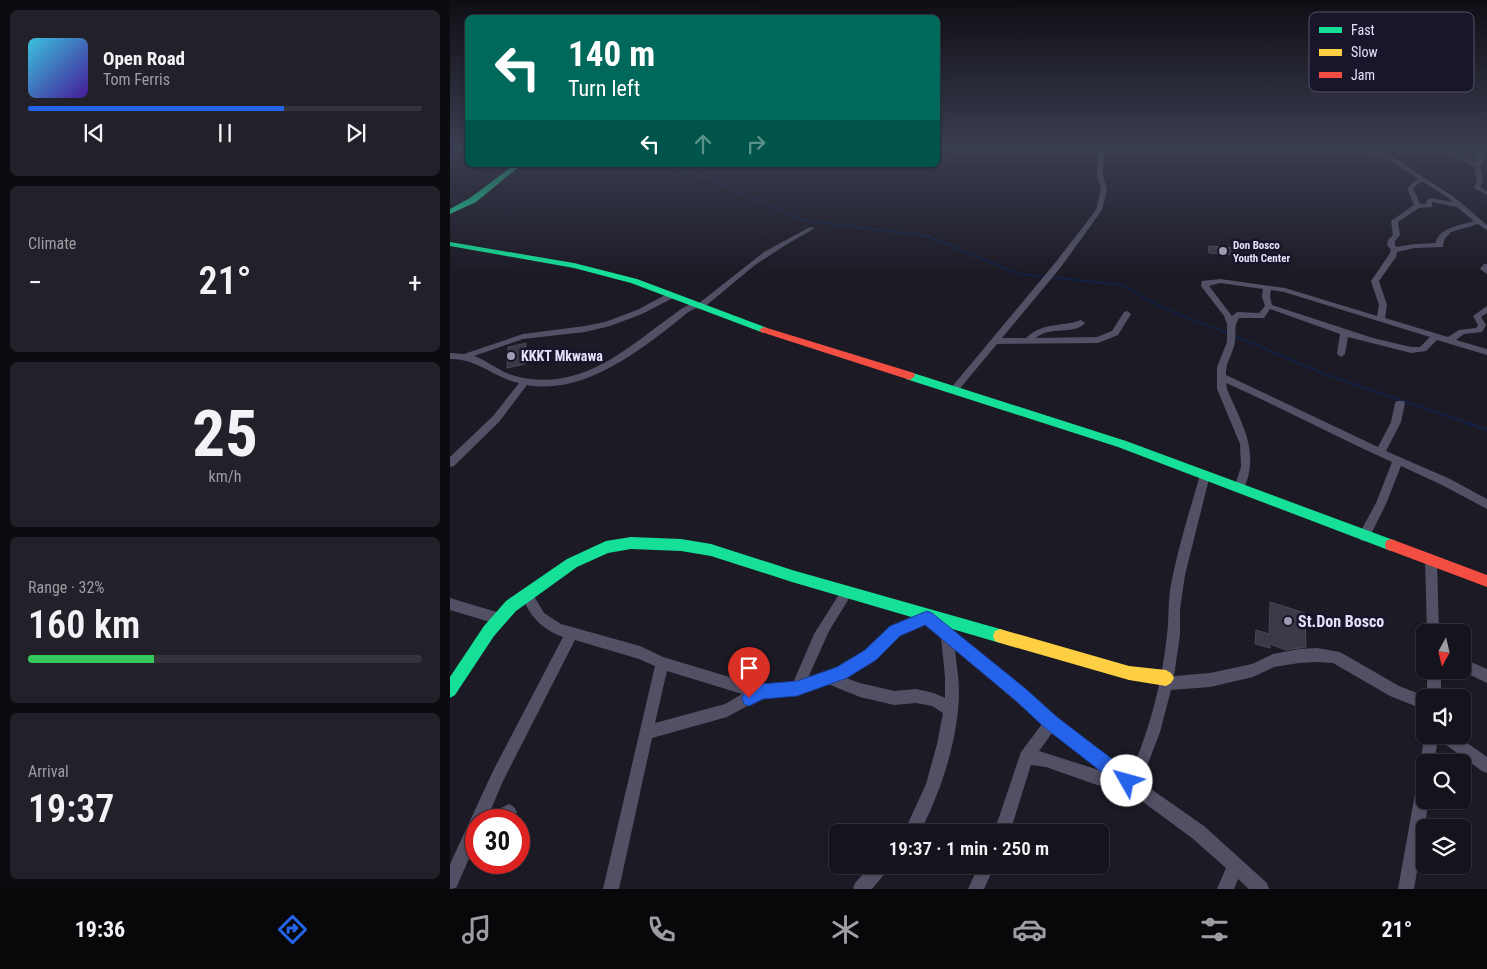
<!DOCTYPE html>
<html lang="en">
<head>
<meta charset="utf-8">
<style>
  :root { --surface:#15141c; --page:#222129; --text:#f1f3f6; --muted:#9d9ea3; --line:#34333b; --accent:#2563eb }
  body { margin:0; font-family:"Roboto Condensed",sans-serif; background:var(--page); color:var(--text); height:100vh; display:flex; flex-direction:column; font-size:19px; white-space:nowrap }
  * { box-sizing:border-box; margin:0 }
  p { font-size:16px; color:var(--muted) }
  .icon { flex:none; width:28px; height:28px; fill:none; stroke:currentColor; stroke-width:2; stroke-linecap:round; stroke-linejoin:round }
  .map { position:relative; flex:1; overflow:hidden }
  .drawer { display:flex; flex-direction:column; gap:10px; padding:10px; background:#0c0b0f; width:450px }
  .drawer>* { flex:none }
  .top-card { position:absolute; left:15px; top:15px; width:475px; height:152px; border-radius:8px; box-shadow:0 1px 4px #0004,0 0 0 1px var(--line); background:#00695c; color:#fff; overflow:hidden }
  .needle { width:32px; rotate:188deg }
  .buttons { position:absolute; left:966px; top:624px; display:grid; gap:10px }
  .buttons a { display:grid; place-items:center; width:55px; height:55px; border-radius:8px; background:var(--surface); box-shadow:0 1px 4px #0004,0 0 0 1px var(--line); font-size:25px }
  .speed { position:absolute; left:15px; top:809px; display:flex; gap:10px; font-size:25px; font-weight:700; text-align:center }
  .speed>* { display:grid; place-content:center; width:65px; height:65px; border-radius:50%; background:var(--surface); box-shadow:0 1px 4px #0004,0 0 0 1px var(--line); line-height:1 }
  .speed .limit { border:8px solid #d22; background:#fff; color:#111 }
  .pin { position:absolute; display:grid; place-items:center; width:42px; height:42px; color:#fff; margin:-51px -21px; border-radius:50% 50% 50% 0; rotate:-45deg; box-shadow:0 0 5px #0007 }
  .pin .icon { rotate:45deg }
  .me { position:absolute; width:55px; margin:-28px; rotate:308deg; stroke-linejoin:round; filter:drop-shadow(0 0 4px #0008) }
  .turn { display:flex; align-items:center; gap:18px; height:105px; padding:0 20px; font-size:22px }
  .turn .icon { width:65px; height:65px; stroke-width:2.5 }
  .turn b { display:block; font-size:35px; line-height:42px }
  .lanes { display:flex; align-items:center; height:48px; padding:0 20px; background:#0003; justify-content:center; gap:25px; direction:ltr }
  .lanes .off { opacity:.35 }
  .big { font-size:38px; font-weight:600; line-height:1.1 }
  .drawer .widget { flex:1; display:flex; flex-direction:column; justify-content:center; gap:8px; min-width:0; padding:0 18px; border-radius:8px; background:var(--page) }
  .drawer .dial { align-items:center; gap:0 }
  .dial b { font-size:65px; line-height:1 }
  .song { display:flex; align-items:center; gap:15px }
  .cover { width:60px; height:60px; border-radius:8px; background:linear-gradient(135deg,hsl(190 70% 55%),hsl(260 70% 35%)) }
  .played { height:5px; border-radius:2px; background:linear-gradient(90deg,var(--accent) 65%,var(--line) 65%) }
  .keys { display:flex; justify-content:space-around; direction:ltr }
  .heat { display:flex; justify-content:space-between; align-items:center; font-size:28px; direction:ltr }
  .charge { height:8px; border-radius:4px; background:linear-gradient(90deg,#34c759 32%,var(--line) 0) }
  .trip { position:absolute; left:379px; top:824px; width:280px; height:50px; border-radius:8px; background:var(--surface); box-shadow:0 1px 4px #0004,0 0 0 1px var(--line); font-weight:600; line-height:50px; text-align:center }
  .tab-bar { display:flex; height:80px; justify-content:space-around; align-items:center; background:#08080b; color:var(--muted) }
  .tab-bar .icon { width:35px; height:35px }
  .tab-bar .current { color:var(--accent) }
  .tab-bar b { font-size:22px; color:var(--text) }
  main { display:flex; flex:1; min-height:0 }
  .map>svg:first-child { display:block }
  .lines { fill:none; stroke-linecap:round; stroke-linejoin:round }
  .stream-far1 { stroke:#132243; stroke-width:2 }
  .stream { stroke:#132243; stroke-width:2.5 }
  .building { fill:#3c3946; stroke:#4a4657 }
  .street { fill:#525064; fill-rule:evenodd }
  .fast { fill:#16e098; fill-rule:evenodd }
  .slow { fill:#ffcf43; fill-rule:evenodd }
  .jam { fill:#f24e42; fill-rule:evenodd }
  .route { fill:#2563eb; stroke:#184099 }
  .poi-dot { fill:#9f9bb0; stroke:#19152a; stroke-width:2 }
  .labels { text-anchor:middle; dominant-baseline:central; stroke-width:5; stroke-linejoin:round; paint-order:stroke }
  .far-poi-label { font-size:11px; font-weight:bold; fill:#e5e1fb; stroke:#19152a; text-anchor:start }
  .poi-label { font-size:14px; font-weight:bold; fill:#e5e1fb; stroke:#19152a; text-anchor:start }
  .near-poi-label { font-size:16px; font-weight:bold; fill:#e5e1fb; stroke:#19152a; text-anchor:start }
  .key { fill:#19152a; stroke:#565269; stroke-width:1 }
  .key-label { font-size:14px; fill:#e5e1fb }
</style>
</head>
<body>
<main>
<section class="drawer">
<div class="widget">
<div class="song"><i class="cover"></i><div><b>Open Road</b><p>Tom Ferris</p></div></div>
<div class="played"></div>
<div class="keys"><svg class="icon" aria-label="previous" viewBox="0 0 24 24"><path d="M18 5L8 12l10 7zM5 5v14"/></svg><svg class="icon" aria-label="pause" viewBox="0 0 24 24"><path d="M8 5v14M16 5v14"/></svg><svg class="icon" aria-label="next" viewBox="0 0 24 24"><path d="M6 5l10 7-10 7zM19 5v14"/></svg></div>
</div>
<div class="widget"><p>Climate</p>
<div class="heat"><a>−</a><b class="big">21°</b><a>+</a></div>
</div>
<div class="widget dial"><b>25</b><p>km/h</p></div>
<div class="widget"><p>Range · 32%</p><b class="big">160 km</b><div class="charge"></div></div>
<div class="widget"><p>Arrival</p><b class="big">19:37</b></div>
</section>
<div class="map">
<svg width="1037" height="889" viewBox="0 0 1037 889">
  <rect width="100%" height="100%" fill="#1c1a25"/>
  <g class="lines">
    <path class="stream-far1" d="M215 165 262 180 352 220 477 236 569 274 674 285C705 307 742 320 778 333
      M783 335 872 373 1020 424"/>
    <path class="stream" d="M1016 423 1037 430"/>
  </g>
  <path class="building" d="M758 246 786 248 788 255 759 253Z
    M76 343 75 364 57 368 58 347Z
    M820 602 855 613 856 647 836 650 820 644V648L805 644 806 630 819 634Z"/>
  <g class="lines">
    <path class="street" d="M648 148H654L653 175 657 189 652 210 611 267 552 338H576C592 322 612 327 631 320L635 323C623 336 601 325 586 338L647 337 662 331 674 312 677 311 681 314 668 335 648 343 547 344 507 392H501L499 390 501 388 605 263 646 210 651 189 647 175Z
      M892 148H906L941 156 1004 197 1037 225V230L1028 224 1001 232 994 240 993 247 965 248 947 252 946 257 929 281 937 305 935 318 998 337 1009 330 1026 328 1028 325 1023 316 1037 306V313L1031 317 1036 325 1032 332 1014 334 1006 340 1037 349V355L987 340 976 351 961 353 898 337 895 354 891 357 887 354 890 334 820 309 814 318H789C784 326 786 331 785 341 784 353 775 362 776 375L928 447 941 422 945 403 947 401H953L955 403 951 422 936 451 1000 479 1037 499V509L992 485 951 466 936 504 918 540 914 541 910 540 908 536 926 503 942 462C887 437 832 408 776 383L777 389C792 425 811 452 793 491L789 492 785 491 784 488 791 467 790 444 767 389V367L777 342V324L774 316 751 286 752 281 770 279 835 288 927 316 929 305 921 281 940 253 941 250 937 245 938 240 943 235 941 221 964 205 957 188 968 179 937 158ZM972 181 1000 199 1002 202 981 198 977 200 976 204H970L963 188ZM982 202 1007 207 1024 221C1012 225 987 228 986 243L965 244 946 247 945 245V241L950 235 948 222 969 208 982 207ZM770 283 813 289 812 297 815 306 809 313 787 312 782 316 759 286ZM821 290 834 292 980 337 970 347H961L923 338 822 305 820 297Z
      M990 148C1000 148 1016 158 1026 162L1029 148H1035L1033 161 1030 165 1033 181 1030 187 1037 191V195L1024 188 1027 181 1024 166 999 155Z
      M360 227 365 228 334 246 305 265 252 309 246 308 237 313C195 347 135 396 77 385L49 422 4 466 0 467V457L43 416 69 383C45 378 26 358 0 359V353L14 354 73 334 135 326 155 322 187 310 217 294H223V298L192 314 160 326 135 332 73 339 24 356C38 361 50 372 65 376 119 390 159 363 200 332 210 324 221 317 231 309L242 303 248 304 314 252Z
      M1034 264H1037V274L1030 269Z
      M755 471 759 472 760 475 735 575 730 609V635L724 676 760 673 802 664 823 654 849 649 867 648 890 652 949 686 977 697V670H991V698H975V710L940 696 883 663 867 662 849 663 824 667 803 677 760 687 721 690 710 732 691 782 754 826 817 883 819 889H799L788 879 784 889H767L776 868 742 838 674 788 647 785 596 767 581 765 560 832H544L571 752 592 724 505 649C506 663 509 677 509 691 509 737 491 792 470 832H454L476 784 487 744 493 713 482 706 466 703 444 705 410 697 378 684 347 696 312 698 277 717 202 738 169 889H153L205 666 189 659 125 640 53 781 39 814 59 804 64 807 67 812 64 817 59 820H26V843L6 888 0 889V864L43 771 113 637C92 630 79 615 71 595L73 591 77 589 81 591 94 613 111 624 190 646 213 657 296 682 316 685 343 683 364 634 393 588 397 586 401 588 403 592 379 631 358 678 387 668 416 650 441 627 477 612 483 615 502 630 606 718 680 774C700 730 712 682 717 635 719 620 718 605 720 589 727 551 739 513 750 475L751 472ZM476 625 491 637 495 677V698L484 693 466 689 444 691 410 683 396 678 426 660 449 635ZM217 671 292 694 275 704 205 723ZM602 733 652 771 589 751Z
      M981 555 985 556 987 560 989 632H977L975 560 977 556Z
      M0 598 50 613 54 615 56 619 54 623 50 625 0 610Z
      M1012 658 1037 669V683L1010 670H1012Z
      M975 735H1006L1037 757V773L1032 771 988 739 984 762H975V768L972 767 970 762Z
      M975 770V800H979L964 889H948L968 777 970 772Z
      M421 865H439L437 871 422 889H403L405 883Z
      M529 865H545L534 889H518Z"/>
    <path class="fast" d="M64 165H71L26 202 0 214V209L20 198Z
      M0 242 124 263 187 279 317 328 319 330 314 333 311 332 181 283 124 268 0 246Z
      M460 372 676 441 946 541 947 545 946 549 941 551 668 447 456 379 455 376Z
      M181 537 231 539 261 544 342 570 550 629 555 631 557 636 555 641 550 643 342 582 261 556 231 551 181 549 158 553 127 567 66 611 44 636 5 695 0 698V677L34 626 56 601 117 559 156 541Z"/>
    <path class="slow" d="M550 629 679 666 716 670 721 673 724 678 721 683 716 686 679 680 550 643 545 641 543 636 545 631Z"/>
    <path class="jam" d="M314 327 464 373 465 376 460 380 311 332 309 330Z
      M941 539 1037 575V587L936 549 935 545 936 541Z"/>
  </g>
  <linearGradient id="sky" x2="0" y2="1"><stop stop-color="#0f0e14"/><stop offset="0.54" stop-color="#3a3e51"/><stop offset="1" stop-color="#3a3e51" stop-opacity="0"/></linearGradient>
  <rect width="1037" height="273" fill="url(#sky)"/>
  <path class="route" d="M477 611 482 613 576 689 607 717 683 775 686 781 683 787 677 790 671 787 595 728 565 700 475 625 450 636 426 660 397 678 347 696 313 699 299 706 294 704 292 698C295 690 303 687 311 684L347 681 387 667 415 650 440 626Z"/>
  <g class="poi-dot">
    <circle cx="773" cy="251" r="5"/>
    <circle cx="61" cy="356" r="5"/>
    <circle cx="838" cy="621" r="5"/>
  </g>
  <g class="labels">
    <g class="far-poi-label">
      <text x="783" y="245">Don Bosco<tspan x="783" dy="13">Youth Center</tspan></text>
    </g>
    <g class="poi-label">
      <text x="71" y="356">KKKT Mkwawa</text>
    </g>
    <g class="near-poi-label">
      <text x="848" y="621">St.Don Bosco</text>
    </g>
  </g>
  <rect x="859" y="12" width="165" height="80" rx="8" class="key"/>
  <rect x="869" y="27" width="23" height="6" fill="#16e098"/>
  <rect x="869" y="49" width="23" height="7" fill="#ffcf43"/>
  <rect x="869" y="72" width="23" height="6" fill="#f24e42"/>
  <g class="key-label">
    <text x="901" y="35">Fast</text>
    <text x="901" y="57">Slow</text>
    <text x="901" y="80">Jam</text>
  </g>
</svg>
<div class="buttons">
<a><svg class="needle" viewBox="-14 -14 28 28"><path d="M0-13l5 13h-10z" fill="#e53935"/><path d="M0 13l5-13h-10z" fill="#9d9ea3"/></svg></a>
<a><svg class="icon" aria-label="sound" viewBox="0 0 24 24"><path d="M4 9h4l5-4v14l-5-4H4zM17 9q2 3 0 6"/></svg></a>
<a><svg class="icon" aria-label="search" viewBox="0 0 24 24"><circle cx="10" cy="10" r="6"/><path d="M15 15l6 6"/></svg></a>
<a><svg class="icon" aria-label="layers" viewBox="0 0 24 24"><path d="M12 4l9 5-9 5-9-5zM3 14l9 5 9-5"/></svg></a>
</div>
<div class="speed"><div class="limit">30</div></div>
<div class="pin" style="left:299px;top:698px;background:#d93025"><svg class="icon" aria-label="arrive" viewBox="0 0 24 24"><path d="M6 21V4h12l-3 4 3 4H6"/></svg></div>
<svg class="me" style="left:677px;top:781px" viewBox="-20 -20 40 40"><circle r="19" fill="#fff"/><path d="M0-13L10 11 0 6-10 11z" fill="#2563eb"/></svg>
<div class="trip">19:37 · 1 min · 250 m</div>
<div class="top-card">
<div class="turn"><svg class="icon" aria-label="left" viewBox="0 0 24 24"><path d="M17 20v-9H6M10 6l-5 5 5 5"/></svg><div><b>140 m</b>Turn left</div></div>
<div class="lanes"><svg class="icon" aria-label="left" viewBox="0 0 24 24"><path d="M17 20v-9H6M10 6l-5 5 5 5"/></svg><svg class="icon off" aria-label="ahead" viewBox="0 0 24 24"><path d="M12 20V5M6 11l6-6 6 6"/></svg><svg class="icon off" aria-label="right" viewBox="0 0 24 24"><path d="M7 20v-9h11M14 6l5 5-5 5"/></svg></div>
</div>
</div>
</main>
<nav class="tab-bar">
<b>19:36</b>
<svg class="icon current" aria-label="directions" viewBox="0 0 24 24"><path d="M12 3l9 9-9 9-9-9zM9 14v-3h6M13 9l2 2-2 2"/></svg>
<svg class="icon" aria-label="music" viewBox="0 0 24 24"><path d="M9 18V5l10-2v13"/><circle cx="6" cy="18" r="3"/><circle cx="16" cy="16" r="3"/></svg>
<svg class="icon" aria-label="phone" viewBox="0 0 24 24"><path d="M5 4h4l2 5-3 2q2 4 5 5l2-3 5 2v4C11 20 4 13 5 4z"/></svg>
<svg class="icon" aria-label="climate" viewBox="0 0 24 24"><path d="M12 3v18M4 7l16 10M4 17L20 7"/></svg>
<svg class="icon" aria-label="car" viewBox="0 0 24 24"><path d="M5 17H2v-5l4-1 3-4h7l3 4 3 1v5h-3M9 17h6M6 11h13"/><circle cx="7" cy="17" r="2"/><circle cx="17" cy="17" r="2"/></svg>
<svg class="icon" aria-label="filters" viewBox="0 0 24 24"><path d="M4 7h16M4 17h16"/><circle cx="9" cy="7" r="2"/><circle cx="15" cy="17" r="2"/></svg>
<b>21°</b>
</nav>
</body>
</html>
